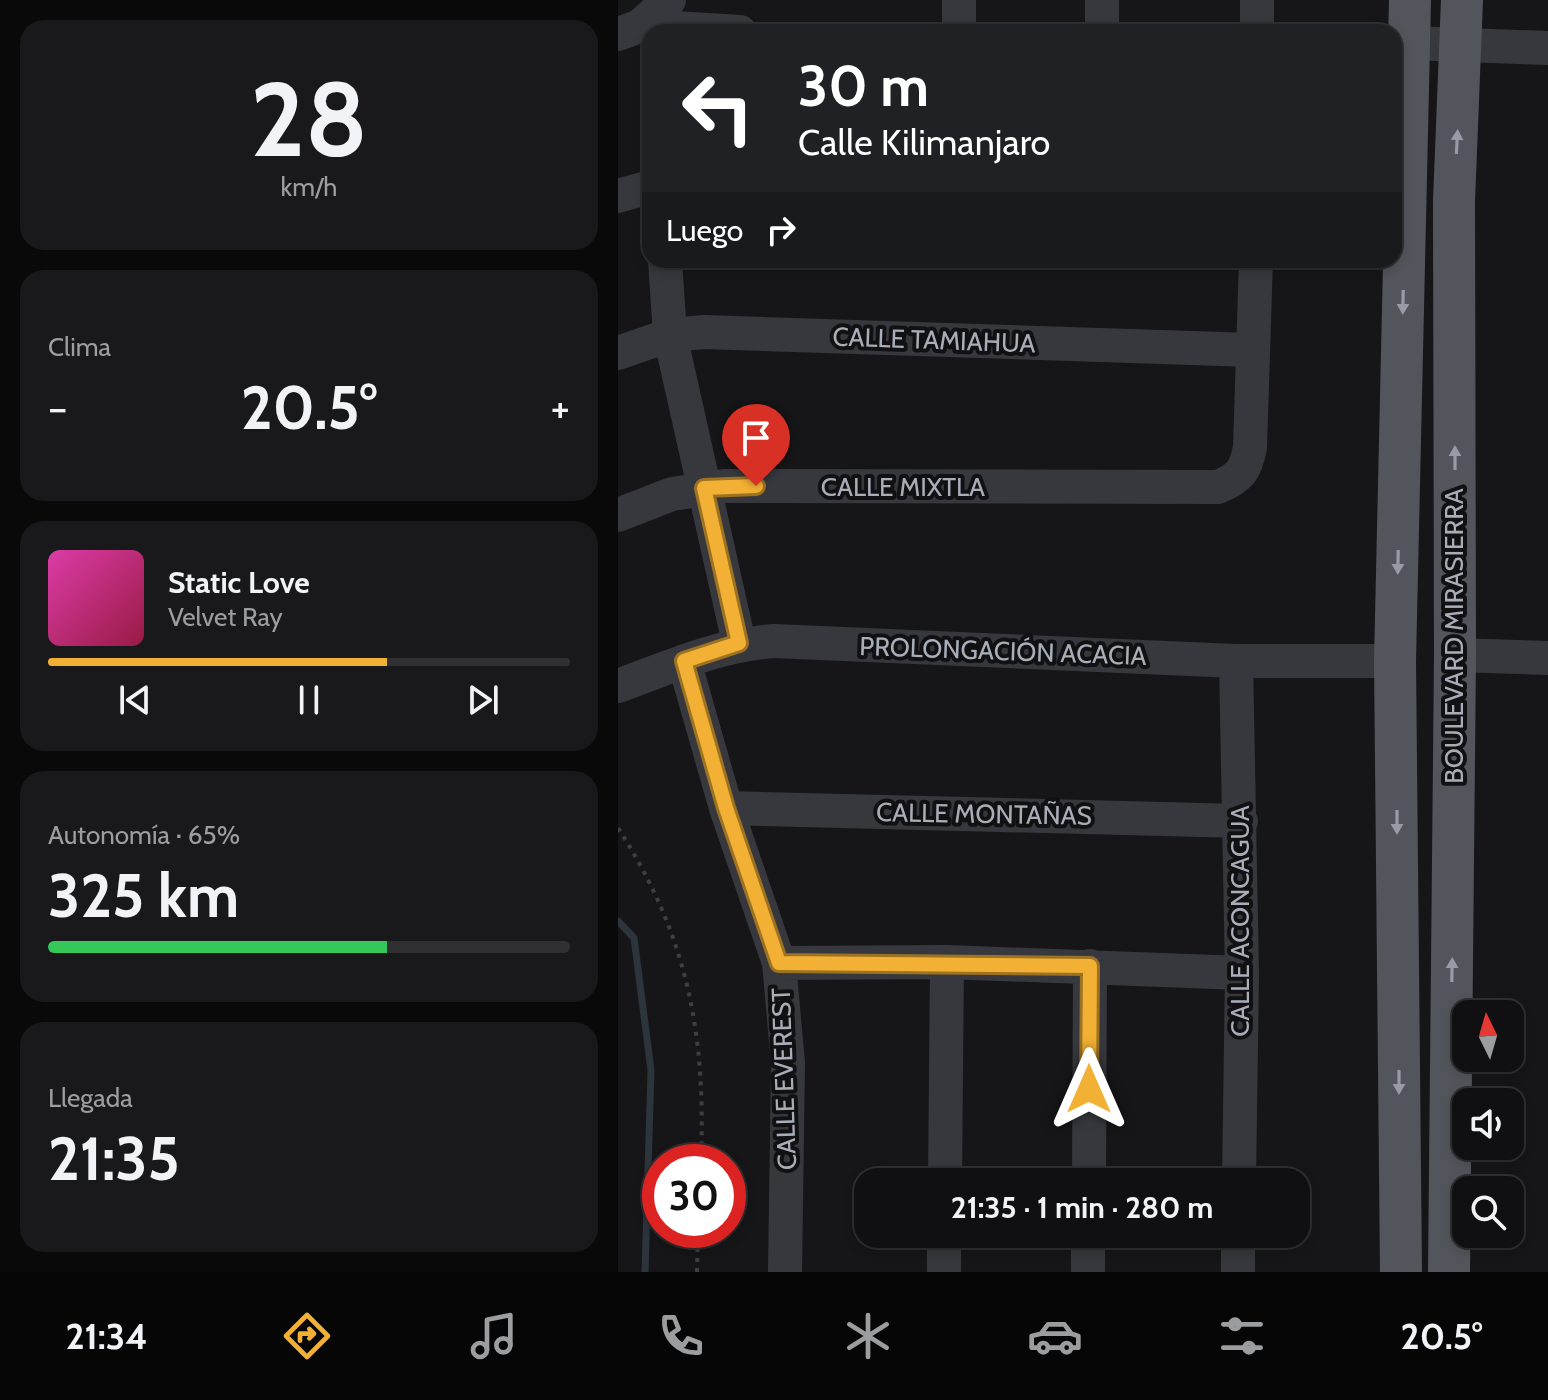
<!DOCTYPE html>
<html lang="es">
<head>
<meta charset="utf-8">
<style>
  :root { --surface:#101012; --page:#19191b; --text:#f1f3f6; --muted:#9c9d9f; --line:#303032; --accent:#f2b134 }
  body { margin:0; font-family:Cabin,sans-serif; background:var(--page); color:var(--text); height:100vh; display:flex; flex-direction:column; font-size:30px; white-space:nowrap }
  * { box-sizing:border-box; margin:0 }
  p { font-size:26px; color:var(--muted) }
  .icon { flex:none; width:44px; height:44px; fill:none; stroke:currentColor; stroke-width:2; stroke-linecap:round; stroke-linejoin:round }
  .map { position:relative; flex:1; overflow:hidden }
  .panel { display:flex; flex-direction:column; gap:20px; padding:20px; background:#09090a; width:618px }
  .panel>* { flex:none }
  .top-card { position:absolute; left:24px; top:24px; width:760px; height:244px; border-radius:24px; box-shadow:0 4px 12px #0003,0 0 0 2px var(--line); background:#202124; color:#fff; overflow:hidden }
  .needle { width:52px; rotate:355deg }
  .fabs { position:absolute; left:834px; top:1000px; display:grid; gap:16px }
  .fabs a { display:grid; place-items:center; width:72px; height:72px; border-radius:16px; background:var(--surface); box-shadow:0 4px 12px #0003,0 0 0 2px var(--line); font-size:40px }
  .speed { position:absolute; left:24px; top:1144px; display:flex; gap:16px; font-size:40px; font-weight:700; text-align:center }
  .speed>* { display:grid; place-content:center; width:104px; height:104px; border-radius:50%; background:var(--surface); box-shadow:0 4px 12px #0003,0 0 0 2px var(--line); line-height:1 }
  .speed .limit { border:12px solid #d22; background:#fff; color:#111 }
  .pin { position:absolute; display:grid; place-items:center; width:68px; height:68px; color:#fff; margin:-82px -34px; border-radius:50% 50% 50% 0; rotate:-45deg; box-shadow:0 0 8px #0007 }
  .pin .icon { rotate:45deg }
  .me { position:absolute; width:88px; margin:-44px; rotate:0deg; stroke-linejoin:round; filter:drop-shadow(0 0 6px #0008) }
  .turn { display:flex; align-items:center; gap:28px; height:168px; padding:0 24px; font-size:36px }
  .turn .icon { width:104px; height:104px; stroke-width:2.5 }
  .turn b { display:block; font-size:56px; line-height:68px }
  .then { display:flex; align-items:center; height:76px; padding:0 24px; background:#0003; gap:16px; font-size:30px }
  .big { font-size:60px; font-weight:800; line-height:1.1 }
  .panel .widget { flex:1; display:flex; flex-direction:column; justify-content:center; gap:12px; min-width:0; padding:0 28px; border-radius:24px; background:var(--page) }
  .panel .dial { align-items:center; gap:0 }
  .dial b { font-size:104px; line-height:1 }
  .song { display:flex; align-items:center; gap:24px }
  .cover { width:96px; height:96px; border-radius:12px; background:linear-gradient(135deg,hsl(320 70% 55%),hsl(340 70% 35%)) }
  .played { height:8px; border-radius:4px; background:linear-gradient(90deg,var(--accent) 65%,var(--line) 65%) }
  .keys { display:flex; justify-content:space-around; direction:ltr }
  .heat { display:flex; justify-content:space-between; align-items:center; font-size:44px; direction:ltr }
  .charge { height:12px; border-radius:6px; background:linear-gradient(90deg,#34c759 65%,var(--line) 0) }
  .trip { position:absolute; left:236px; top:1168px; width:456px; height:80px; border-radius:24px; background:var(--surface); box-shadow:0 4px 12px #0003,0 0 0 2px var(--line); font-weight:800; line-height:80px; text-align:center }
  .tab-bar { display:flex; height:128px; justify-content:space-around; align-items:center; background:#060607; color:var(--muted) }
  .tab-bar .icon { width:56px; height:56px }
  .tab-bar .on { color:var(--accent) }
  .tab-bar b { font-size:36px; color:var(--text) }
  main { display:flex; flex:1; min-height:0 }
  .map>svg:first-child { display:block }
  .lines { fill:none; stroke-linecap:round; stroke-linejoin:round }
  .stream { stroke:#2c353c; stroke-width:7 }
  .path { stroke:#3d3f44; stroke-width:4; stroke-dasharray:4 6; stroke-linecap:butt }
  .minor { stroke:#37383d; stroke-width:34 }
  .major { stroke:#53555c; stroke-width:42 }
  .oneway { fill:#979ba6 }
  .route-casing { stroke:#9d7322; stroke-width:20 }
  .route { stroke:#f2b134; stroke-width:14 }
  .labels { text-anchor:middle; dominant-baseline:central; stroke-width:8; stroke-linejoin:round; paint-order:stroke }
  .street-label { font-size:26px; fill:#a8adb8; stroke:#111113 }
</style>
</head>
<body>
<main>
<section class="panel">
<div class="widget dial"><b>28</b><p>km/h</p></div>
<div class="widget"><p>Clima</p>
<div class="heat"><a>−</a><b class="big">20.5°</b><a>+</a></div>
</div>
<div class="widget">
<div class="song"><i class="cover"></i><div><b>Static Love</b><p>Velvet Ray</p></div></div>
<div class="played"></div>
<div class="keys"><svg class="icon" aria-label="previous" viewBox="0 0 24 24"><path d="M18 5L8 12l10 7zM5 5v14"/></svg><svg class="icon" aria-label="pause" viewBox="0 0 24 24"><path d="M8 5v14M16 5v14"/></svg><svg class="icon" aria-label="next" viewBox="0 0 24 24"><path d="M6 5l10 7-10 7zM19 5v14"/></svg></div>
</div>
<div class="widget"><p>Autonomía · 65%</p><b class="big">325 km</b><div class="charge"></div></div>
<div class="widget"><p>Llegada</p><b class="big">21:35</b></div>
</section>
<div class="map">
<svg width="930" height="1272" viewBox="0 0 930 1272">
  <rect width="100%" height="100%" fill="#161618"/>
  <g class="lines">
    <path class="stream" d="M0 921 16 938 33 1070 27 1272"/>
    <path class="path" d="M0 828C70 936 88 1035 83 1162
      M79 1272 80 1230"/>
    <path class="minor" d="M639 0V32
      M22 26 122 32
      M341 32V0
      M484 32V0
      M0 34 22 26 51 0
      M792 43 930 48
      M0 196 32 187
      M47 260 52 335 121 643
      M0 353 52 335 86 332 635 350
      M0 515 54 494 106 486 600 487C622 478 628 470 632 447L638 260
      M837 655 930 658
      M66 661 108 808 161 963 170 1063 167 1272
      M618 661 624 973 621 1182
      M0 686C52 667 100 645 156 641L618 661H777
      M108 808 623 821
      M161 963 329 962 624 973
      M327 1182 329 962
      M471 1182 472 966
      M326 1272V1234
      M470 1272V1234
      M620 1272V1234"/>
    <path class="major" d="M783 1272 777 661 792 0
      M831 1272 837 655 836 201 844 0"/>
  </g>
  <defs><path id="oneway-solid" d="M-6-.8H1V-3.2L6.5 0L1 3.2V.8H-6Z" transform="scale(2)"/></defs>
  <g class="oneway">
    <use href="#oneway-solid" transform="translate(839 142) rotate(-87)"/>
    <use href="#oneway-solid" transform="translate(785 302) rotate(91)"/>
    <use href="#oneway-solid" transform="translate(837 458) rotate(-90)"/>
    <use href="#oneway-solid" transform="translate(780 562) rotate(91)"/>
    <use href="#oneway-solid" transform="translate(779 822) rotate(90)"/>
    <use href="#oneway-solid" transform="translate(834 970) rotate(-89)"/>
    <use href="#oneway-solid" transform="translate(781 1082) rotate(90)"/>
  </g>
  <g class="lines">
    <g class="route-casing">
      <path id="route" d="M138 486 86 488 121 643 66 661 108 808 161 963 472 966 471 1089"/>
    </g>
    <use href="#route" class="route"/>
  </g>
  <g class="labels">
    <g class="street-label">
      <text transform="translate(316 340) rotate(2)">CALLE TAMIAHUA</text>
      <text x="285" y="487">CALLE MIXTLA</text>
      <text transform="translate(836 636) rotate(-90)">BOULEVARD MIRASIERRA</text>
      <text transform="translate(385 651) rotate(2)">PROLONGACIÓN ACACIA</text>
      <text transform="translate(366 814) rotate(1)">CALLE MONTAÑAS</text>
      <text transform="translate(622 921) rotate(-90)">CALLE ACONCAGUA</text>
      <text transform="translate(166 1079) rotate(-92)">CALLE EVEREST</text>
    </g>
  </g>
</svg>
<div class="fabs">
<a><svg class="needle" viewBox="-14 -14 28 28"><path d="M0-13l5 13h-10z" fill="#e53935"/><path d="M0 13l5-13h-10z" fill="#9c9d9f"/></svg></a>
<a><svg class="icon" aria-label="sound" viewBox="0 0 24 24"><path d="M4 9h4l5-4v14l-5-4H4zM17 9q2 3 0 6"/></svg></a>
<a><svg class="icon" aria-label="search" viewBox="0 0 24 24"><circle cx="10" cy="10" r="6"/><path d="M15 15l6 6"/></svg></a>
</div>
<div class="speed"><div class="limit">30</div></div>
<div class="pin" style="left:138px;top:486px;background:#d93025"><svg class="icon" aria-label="arrive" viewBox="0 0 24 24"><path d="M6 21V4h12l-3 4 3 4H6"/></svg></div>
<svg class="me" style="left:471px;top:1089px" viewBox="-20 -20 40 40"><path d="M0-17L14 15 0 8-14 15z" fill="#f2b134" stroke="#fff" stroke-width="4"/></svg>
<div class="trip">21:35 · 1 min · 280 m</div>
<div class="top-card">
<div class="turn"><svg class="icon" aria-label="left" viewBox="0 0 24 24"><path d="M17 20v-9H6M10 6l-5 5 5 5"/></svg><div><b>30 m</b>Calle Kilimanjaro</div></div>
<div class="then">Luego<svg class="icon" aria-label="right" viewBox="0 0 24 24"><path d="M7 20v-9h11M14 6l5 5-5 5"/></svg></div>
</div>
</div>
</main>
<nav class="tab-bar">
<b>21:34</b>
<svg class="icon on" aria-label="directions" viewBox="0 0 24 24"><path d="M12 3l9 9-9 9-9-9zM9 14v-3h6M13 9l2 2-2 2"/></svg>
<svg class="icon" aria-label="music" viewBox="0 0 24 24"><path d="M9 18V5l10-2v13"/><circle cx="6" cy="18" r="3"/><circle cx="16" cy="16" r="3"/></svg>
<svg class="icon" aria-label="phone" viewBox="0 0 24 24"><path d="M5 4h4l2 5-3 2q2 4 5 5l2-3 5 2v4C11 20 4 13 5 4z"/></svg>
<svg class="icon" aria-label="climate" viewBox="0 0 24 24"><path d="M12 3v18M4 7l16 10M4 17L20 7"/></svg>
<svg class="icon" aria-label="car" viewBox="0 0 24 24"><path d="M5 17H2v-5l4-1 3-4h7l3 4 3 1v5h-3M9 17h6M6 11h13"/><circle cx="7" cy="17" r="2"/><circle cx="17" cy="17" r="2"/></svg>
<svg class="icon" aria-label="filters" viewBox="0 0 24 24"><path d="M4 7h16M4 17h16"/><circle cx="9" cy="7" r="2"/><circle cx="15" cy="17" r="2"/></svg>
<b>20.5°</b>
</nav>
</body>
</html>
